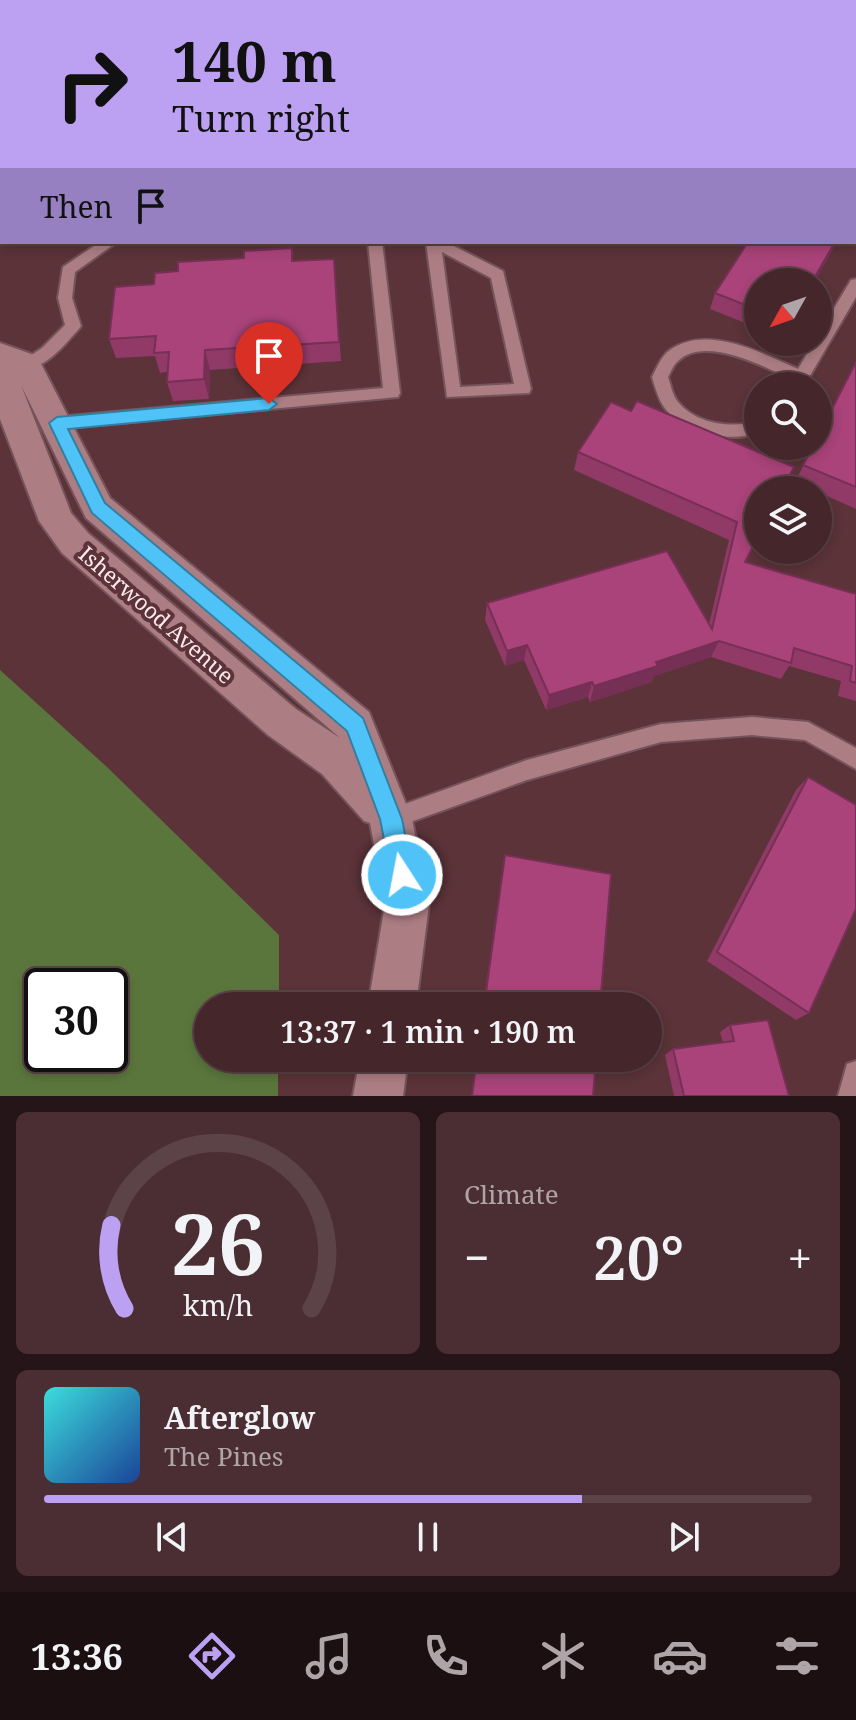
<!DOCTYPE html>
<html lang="en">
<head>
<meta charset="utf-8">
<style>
  :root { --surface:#44262b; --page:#4b2e33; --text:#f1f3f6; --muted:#afa5a9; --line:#5c4347; --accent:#bca0f2 }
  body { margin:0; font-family:"Noto Serif",serif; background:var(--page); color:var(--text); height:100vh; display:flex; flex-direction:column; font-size:30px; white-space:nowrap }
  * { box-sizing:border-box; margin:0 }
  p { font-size:26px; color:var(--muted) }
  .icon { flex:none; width:44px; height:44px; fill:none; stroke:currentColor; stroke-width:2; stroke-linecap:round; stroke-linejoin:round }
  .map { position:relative; height:1096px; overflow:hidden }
  .sheet { display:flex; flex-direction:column; gap:16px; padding:16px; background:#251518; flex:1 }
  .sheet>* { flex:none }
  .banner { position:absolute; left:0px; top:0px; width:856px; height:244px; box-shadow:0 4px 12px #0003,0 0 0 2px var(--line); background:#bca0f2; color:#111; overflow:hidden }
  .needle { width:52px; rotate:230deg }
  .buttons { position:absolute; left:744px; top:268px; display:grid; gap:16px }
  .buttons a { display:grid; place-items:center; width:88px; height:88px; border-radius:50%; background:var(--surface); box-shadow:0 4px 12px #0003,0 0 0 2px var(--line); font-size:40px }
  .speed { position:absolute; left:24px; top:968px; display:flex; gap:16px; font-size:40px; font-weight:700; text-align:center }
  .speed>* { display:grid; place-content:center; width:104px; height:104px; border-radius:50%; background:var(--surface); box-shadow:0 4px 12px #0003,0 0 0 2px var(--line); line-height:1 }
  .speed .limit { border:4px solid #111; border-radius:12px; background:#fff; color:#111 }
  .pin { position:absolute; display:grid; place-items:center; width:68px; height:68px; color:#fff; margin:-82px -34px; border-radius:50% 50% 50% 0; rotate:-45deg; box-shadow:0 0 8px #0007 }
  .pin .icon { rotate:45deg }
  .me { position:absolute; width:88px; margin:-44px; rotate:349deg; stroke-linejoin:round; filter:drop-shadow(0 0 6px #0008) }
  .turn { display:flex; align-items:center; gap:28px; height:168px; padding:0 40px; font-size:36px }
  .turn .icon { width:104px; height:104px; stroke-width:2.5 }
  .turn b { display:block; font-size:56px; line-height:68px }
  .then { display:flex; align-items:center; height:76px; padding:0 40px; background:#0003; gap:16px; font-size:30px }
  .big { font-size:60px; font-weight:600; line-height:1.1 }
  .sheet .card { flex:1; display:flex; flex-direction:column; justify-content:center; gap:12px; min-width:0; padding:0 28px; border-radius:12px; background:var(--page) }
  .sheet .dial { align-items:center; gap:0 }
  .dial svg { height:208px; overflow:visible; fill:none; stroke:var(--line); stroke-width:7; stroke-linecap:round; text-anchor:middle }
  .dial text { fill:var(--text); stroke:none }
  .song { display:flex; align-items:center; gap:24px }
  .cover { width:96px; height:96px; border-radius:12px; background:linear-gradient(135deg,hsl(180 70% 55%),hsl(220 70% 35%)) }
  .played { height:8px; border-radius:4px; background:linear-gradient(90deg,var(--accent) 70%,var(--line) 70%) }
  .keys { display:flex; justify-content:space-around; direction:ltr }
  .heat { display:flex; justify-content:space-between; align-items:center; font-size:44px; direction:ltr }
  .sheet .tiles { flex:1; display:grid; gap:16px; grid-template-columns:1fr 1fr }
  .card:last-child { grid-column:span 2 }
  .trip { position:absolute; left:194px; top:992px; width:468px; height:80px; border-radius:40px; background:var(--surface); box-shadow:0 4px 12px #0003,0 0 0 2px var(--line); font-weight:600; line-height:80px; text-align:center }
  .tabs { display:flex; height:128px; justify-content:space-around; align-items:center; background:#1b0f11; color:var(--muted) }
  .tabs .icon { width:56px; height:56px }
  .tabs .on { color:var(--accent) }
  .tabs b { font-size:36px; color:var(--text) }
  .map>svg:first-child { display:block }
  .green { fill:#5b763d; fill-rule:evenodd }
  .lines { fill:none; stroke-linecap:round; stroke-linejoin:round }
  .service-casing { stroke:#745359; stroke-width:4 }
  .minor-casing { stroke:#745359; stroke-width:4 }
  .primary-casing { stroke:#745359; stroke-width:4 }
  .service { fill:#ac7e84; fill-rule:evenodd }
  .minor { fill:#ac7e84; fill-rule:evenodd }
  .primary { fill:#ae74b9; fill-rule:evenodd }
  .wall { fill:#913a68 }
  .shaded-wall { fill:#762f55 }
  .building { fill:#a94379; stroke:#762f55; stroke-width:2 }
  .route { fill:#4fc3f7; stroke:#337fa1; stroke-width:2 }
  .labels { text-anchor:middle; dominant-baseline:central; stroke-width:8; stroke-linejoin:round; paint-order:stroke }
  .street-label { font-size:22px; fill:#fee9eb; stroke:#5b3339 }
</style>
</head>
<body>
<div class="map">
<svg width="856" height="1096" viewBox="0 0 856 1096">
  <rect width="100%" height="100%" fill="#5b3339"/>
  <path class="green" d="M0 670 107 767 279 935V1006H208V1058H278V1096H0ZM42 986H110V1054H42Z"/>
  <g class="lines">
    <g class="service-casing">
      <path id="service" d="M191 0H205L207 2H193Z
        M0 107 2 108V116L0 115Z
        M100 242H117L75 272 72 298 81 326 78 330C65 344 43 373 20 368L18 364 42 348 65 325 58 298 63 267Z
        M368 242H382L400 393 398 397 57 429 51 427 49 423 51 419 57 417 383 388Z
        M426 242H446L503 271 531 389 529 393 447 397ZM442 252 491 278 514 384 460 387Z
        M856 279V297L804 386H788L792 379C764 367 705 335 678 361 673 365 671 372 668 377 671 385 672 395 678 402 696 424 732 429 758 421V433C729 443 682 433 664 407 658 398 655 387 652 377 657 368 661 356 670 350 707 324 762 353 798 369L814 342H818V335L851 280Z
        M752 717 808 722 856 748V769L805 740 752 735 661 742 527 780 391 829 383 826 380 819 383 812 391 809 527 760 661 724Z
        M856 1061V1096H838L847 1064Z"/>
    </g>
    <g class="minor-casing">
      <path id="minor" d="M760 0H786L787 2H761Z
        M856 10V25L854 26V11Z
        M0 343 37 356 110 498 369 712 412 819 429 904 416 1006H368L385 904 370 823 364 821 322 774 268 735 62 553 39 521 0 419ZM21 385 86 518 340 738 296 709 88 533 71 513Z
        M360 1058H408L403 1096H353Z"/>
    </g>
    <g class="primary-casing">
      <path id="primary" d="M304 0H335L303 2Z
        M2 182V206L0 207V183Z"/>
    </g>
    <use href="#service" class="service"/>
    <use href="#minor" class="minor"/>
    <use href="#primary" class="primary"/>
  </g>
  <path class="wall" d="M408 0H541L741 2H408Z
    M0 5 2 6V63L0 62Z
    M748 242H837L814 282H758V328L710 309 715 293Z
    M334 259 341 361 210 370 209 399 173 401 167 382V372L160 373 155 356 116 358 109 339 154 284 294 261Z
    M856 362V509L818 492V490H812L795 482Z
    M631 411 794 467 746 562 856 594V701L838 696 841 681 789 666 781 679 711 657 654 676 652 682 590 702 588 697 546 710 524 660 505 666 485 620 487 603 709 624 729 540 574 470 578 452Z
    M808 777 809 1013 796 1020 707 961 796 790Z
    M505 855 600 1006H483Z
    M730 1025 789 1096H674L665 1055 673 1049 723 1043 720 1032Z"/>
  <path class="shaded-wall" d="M856 213V228H854V214Z
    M835 242H837L835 246 814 282H812Z
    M205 350 210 370 209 399 204 379Z
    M719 641 711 657 654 676 652 682 590 702 594 686 656 662Z
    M527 645 524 660 505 666 507 651Z
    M592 682 588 697 546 710 549 695Z"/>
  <path class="building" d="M423 0H445L443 2H428Z
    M466 0H736L741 2H582L578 0 576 2H471Z
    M0 5 2 6V44L0 43Z
    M854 45 856 46V70L854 71Z
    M856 160V213L854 214V161Z
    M748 242H835L812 282H758V310L715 293Z
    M292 248V261L334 259 339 342 205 350 204 379 167 382 169 352 154 353 156 336 109 339 115 287 154 284 155 273 178 271V262L244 258V251Z
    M856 362V487L803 465 813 446H818V436Z
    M637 401 794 467 782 490H758V537L745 562 856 594V683L850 681 852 666 794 648 791 663 719 641 656 662 658 666 594 686 592 682 549 695 527 645 507 651 487 603 667 551 712 629 737 522 578 452 611 402 631 411Z
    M808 777 856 805V909L809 1013 717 952Z
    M505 855 611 874 600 1006H484Z
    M768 1020 789 1096H684L673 1049 734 1041 730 1025Z
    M477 1058H596L593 1096H472Z"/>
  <path class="route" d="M269 398 277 404 269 410 68 429 105 503 363 718 402 819 413 875 409 883 402 886 394 883 391 875 380 819 347 731 92 513 49 423 57 417Z"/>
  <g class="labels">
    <g class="street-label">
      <text transform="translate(157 614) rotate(41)">Isherwood Avenue</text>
    </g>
  </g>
</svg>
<div class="buttons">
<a><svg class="needle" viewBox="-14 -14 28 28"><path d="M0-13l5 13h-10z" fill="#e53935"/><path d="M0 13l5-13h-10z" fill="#afa5a9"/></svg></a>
<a><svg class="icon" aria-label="search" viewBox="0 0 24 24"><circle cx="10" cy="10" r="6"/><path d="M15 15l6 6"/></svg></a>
<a><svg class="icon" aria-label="layers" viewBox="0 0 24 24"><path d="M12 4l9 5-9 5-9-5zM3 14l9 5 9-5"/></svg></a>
</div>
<div class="speed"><div class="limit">30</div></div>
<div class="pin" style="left:269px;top:404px;background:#d93025"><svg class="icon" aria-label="arrive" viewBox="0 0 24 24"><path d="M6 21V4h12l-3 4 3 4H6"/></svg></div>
<svg class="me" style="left:402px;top:875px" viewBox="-20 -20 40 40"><circle r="17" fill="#4fc3f7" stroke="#fff" stroke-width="3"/><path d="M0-11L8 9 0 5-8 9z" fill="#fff"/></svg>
<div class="trip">13:37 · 1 min · 190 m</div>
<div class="banner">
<div class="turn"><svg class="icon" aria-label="right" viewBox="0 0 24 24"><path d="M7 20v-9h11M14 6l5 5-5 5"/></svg><div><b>140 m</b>Turn right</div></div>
<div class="then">Then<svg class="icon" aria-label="arrive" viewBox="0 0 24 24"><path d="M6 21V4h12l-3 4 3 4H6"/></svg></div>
</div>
</div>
<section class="sheet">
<div class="tiles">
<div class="card dial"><svg viewBox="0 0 100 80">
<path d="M14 69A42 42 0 1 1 86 69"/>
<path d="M14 69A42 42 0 0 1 9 37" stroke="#bca0f2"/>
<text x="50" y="56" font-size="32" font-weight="700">26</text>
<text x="50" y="72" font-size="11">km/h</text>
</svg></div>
<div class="card"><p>Climate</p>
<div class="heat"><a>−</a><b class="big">20°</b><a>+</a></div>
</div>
<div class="card">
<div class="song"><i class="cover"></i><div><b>Afterglow</b><p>The Pines</p></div></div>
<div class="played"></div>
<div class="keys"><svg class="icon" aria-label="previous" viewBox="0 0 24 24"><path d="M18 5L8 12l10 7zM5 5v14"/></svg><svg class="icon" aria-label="pause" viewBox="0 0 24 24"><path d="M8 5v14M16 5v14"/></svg><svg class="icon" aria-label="next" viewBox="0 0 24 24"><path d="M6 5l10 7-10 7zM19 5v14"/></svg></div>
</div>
</div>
</section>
<nav class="tabs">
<b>13:36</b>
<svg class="icon on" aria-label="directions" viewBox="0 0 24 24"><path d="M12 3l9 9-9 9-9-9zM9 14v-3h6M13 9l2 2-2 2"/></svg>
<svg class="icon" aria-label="music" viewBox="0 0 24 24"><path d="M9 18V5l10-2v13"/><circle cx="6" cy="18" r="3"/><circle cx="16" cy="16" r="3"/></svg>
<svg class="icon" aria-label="phone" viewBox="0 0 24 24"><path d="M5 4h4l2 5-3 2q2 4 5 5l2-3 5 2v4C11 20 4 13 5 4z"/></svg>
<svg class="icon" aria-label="climate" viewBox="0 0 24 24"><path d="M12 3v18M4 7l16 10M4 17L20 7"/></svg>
<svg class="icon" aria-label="car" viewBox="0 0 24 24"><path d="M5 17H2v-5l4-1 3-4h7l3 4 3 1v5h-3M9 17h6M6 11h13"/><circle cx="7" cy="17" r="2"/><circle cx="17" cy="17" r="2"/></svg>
<svg class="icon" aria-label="filters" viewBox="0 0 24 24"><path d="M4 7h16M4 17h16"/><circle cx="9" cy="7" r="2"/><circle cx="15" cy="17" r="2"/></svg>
</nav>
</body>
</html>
